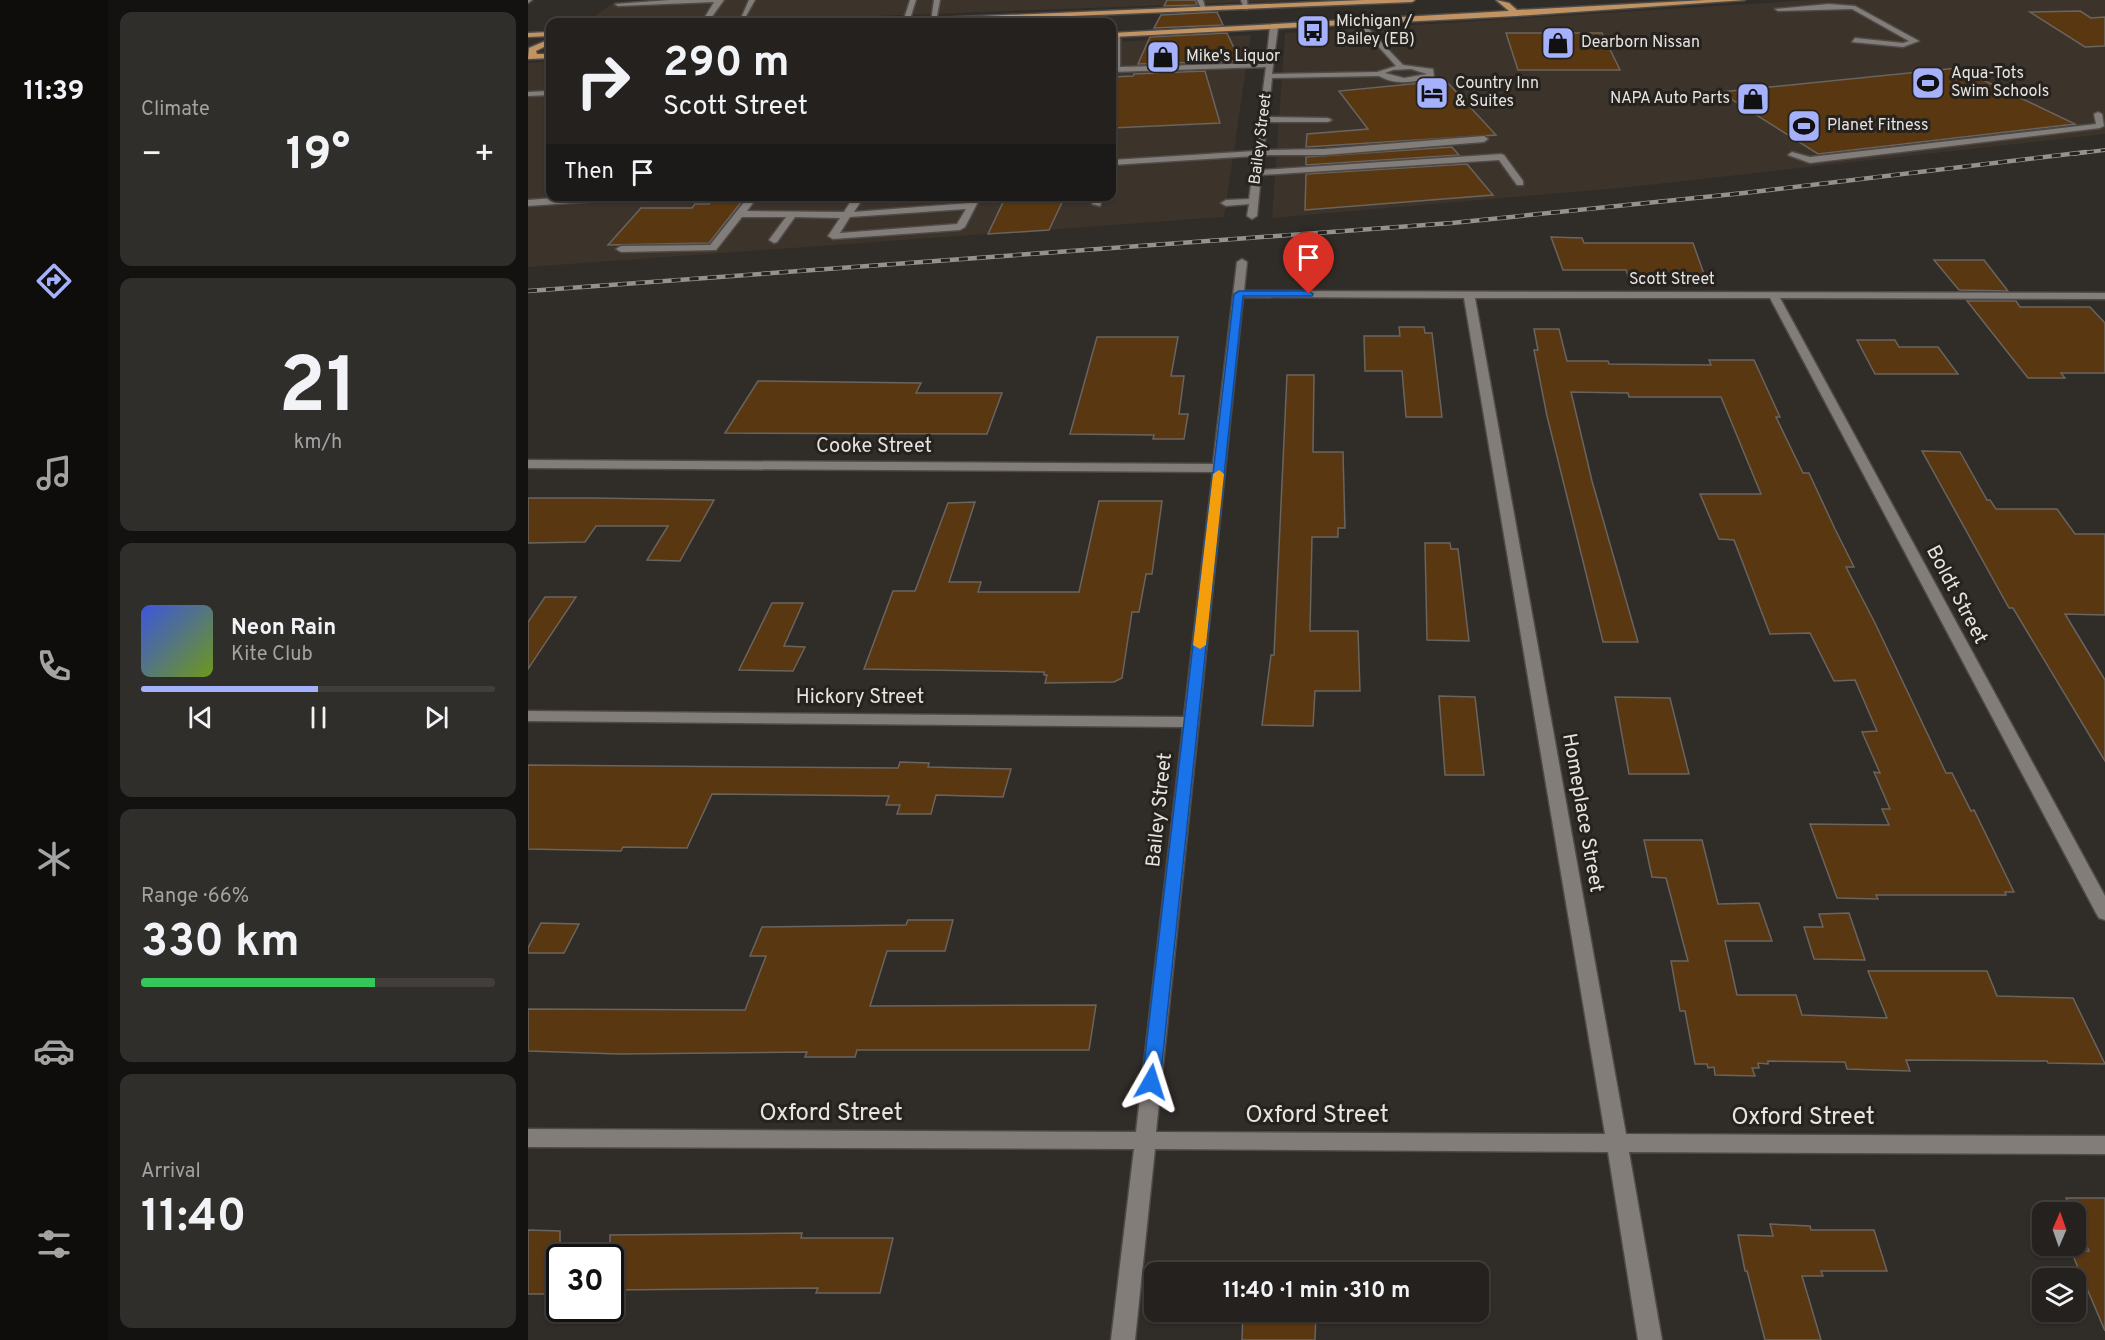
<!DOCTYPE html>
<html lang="en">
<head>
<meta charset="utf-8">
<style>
  :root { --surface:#24211e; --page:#302e2b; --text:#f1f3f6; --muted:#a3a3a4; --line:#413e3c; --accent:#a6b1fc }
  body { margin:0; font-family:Overpass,sans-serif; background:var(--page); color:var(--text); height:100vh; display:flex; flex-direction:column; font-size:22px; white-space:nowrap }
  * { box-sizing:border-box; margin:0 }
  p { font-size:20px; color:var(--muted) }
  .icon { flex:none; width:33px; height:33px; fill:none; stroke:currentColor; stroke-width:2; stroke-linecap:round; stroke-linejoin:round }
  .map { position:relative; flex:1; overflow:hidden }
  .details { display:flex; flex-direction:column; gap:12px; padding:12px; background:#141210; width:420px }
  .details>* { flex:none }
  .top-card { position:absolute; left:18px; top:18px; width:570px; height:183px; border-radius:12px; box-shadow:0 2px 4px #0004,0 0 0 2px var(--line); background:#24211e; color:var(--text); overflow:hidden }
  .needle { width:39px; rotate:2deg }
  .buttons { position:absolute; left:1504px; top:1202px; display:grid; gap:12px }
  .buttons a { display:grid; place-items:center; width:54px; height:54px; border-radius:12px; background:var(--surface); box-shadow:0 2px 4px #0004,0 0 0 2px var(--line); font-size:30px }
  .speed { position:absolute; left:18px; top:1244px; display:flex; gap:12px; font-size:30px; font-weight:700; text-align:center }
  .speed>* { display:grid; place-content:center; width:78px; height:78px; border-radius:50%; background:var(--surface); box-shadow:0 2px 4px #0004,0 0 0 2px var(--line); line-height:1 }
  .speed .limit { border:3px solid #111; border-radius:9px; background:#fff; color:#111 }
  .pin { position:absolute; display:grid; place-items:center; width:51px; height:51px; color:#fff; margin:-62px -26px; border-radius:50% 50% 50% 0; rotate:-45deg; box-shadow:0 0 6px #0007 }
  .pin .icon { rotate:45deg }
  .me { position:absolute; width:66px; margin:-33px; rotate:6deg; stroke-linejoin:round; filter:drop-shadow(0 0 4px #0008) }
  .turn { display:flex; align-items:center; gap:21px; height:126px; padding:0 18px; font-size:27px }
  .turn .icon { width:78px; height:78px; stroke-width:2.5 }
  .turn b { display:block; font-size:42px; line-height:51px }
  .then { display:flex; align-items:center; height:57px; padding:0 18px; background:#0003; gap:12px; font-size:22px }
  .big { font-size:45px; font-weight:700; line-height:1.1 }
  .details .tile { flex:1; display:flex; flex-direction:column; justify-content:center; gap:9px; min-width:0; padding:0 21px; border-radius:12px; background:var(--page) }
  .details .dial { align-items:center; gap:0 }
  .dial b { font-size:78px; line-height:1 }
  .song { display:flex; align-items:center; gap:18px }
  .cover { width:72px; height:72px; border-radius:9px; background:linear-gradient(135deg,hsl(230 70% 55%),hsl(80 70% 35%)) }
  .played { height:6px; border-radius:3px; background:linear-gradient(90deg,var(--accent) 50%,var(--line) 50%) }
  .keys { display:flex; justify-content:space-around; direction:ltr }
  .heat { display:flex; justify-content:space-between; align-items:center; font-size:33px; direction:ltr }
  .charge { height:9px; border-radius:4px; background:linear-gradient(90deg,#34c759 66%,var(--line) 0) }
  .trip { position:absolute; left:616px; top:1262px; width:345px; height:60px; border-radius:12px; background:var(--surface); box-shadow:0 2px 4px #0004,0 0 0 2px var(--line); font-weight:700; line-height:60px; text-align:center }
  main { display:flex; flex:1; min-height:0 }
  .dock { display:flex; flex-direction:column; width:108px; justify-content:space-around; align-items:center; background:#0e0d0c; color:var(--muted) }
  .dock .icon { width:42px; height:42px }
  .dock .current { color:var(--accent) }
  .dock b { font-size:27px; color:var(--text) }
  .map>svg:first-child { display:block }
  .built { fill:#3c332b }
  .building { fill:#593711; stroke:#696460; stroke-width:1.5 }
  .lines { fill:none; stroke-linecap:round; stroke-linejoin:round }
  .minor-casing { stroke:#4e4a47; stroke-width:3 }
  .major-casing { stroke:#4e4a47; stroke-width:3 }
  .minor { fill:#827d79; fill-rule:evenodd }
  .major { fill:#c19362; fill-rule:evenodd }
  .rail-far1-casing { stroke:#94918e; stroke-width:4 }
  .rail-casing { stroke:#94918e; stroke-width:4.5 }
  .rail-far1 { stroke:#26221e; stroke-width:2; stroke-dasharray:7; stroke-linecap:butt }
  .rail { stroke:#26221e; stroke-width:3; stroke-dasharray:9; stroke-linecap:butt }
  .route { fill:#1a73e8; stroke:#114b97; stroke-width:1.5 }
  .slow { fill:#f59e0b }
  .labels { text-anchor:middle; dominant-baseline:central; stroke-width:6; stroke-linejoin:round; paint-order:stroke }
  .far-poi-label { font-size:16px; fill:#e6e3e1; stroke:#26221e; text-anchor:start }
  .far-street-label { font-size:16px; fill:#e6e3e1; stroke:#26221e }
  .street-label { font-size:20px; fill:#e6e3e1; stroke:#26221e }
  .near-street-label { font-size:24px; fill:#e6e3e1; stroke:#26221e }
</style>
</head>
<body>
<main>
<nav class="dock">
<b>11:39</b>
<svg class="icon current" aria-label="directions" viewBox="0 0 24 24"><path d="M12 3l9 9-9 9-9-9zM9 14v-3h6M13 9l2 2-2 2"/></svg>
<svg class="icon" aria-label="music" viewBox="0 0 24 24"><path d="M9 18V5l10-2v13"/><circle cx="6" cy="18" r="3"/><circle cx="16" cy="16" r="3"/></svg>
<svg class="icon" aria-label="phone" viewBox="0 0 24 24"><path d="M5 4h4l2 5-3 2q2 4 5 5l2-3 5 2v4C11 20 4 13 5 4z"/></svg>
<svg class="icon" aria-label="climate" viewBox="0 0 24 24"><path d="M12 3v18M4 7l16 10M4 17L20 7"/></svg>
<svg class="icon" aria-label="car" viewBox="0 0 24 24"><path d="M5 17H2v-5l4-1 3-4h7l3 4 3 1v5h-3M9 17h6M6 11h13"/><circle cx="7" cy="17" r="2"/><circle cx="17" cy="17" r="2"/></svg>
<svg class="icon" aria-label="filters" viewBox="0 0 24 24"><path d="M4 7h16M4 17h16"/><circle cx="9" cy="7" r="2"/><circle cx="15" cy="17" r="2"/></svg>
</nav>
<section class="details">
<div class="tile"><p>Climate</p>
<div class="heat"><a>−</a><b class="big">19°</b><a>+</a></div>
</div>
<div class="tile dial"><b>21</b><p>km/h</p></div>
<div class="tile">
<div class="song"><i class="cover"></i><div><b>Neon Rain</b><p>Kite Club</p></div></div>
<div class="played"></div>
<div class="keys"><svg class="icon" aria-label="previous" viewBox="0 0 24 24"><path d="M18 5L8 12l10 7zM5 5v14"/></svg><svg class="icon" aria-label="pause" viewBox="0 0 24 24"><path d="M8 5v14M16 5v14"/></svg><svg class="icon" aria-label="next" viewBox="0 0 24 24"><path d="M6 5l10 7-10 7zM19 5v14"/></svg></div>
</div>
<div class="tile"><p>Range · 66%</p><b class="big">330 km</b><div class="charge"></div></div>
<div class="tile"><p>Arrival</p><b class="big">11:40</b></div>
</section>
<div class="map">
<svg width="1577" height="1340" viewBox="0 0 1577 1340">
  <rect width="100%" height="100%" fill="#302c28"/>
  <path class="built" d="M155 0H777L187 22H59L85 3Z
    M1283 0H1577V134L1103 187 744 218 757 33Z
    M723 35 696 217 0 267V63L22 62V196H584V42Z"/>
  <path class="building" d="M639 0H667L669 5 636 6Z
    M1552 11 1563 18 1577 17V46L1557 47 1502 12Z
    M689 12 695 25 626 28 633 15Z
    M699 33 712 61 610 64 622 37Z
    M978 33H1074L1092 70H990Z
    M1430 68 1547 124 1290 154 1192 92Z
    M677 71 692 123 584 128V77L605 76 606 74Z
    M904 82H919L968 135 778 147 779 134 840 129 811 91Z
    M924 147 931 155 778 165V157Z
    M939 164 965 195 777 210 778 174Z
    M187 196H218L181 243 80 245 113 208H164L167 204H181Z
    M478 196H537L521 230 460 234Z
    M1023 237 1054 238 1056 243H1165L1176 274 1100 276 1098 270H1035Z
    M1406 260H1456L1480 291 1431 290Z
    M1439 301H1488L1492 307H1562L1577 323V373H1533L1537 378H1500Z
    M871 327H896L897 333H904L914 417H878L874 371H837L836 336H872Z
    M1006 329H1031L1039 361H1080L1081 364 1183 365 1181 360H1226L1252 417H1248L1275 473H1281L1307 529 1326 567H1318L1347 623 1418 773H1424L1443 811 1446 810 1486 892H1477L1478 895H1348L1350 899 1309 898 1282 824 1361 825 1354 809H1362L1346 772 1352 773 1334 732 1349 731 1327 680 1306 681 1282 633 1242 634 1206 540 1191 539 1172 494H1233L1193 397H1101L1100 393 1043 392 1064 481 1110 642H1075L1019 416 1006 350H1010Z
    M569 337H650L643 376H656L651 414H660L656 439H625L626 435 542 434Z
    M1329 340H1367L1371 347H1410L1430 374H1347Z
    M759 375H786L785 452H815L817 528H810V537H784L782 631H830L832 691H787L785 726 734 725 743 655H746Z
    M230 381 393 383 388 393H474L459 434 197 433Z
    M1394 451 1432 452 1459 500H1462L1468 509H1529L1547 534H1577V615L1537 614 1577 680V761L1485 608H1481Z
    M0 498H66L186 500 152 561 119 560 140 526H68L57 542 0 543Z
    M571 501H634L624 574H618L611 612H604L594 678 586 682 517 683 519 675H516V672L336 669 365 591H387L420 503 447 502 421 582H453L450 592H551Z
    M897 543H922L923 549H930L941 641 899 640Z
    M17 597H48L0 669V622Z
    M244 603H275L256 646 277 647 265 671 211 670Z
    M911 696 947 697 956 775H917Z
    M1087 697 1142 698 1161 774H1101Z
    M372 762 401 763 400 767 483 769 475 797 408 795 403 814H369L372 805H358L361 796 184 794 159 848 95 847 93 851 0 849V765L370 768Z
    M1116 840H1174L1190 904 1231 903 1244 941H1197L1209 995H1268L1274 1015 1359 1018 1340 971H1459L1469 996 1545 998 1577 1064 1520 1063 1519 1061 1378 1060 1382 1071 1319 1069 1317 1062 1240 1061V1064L1230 1063 1231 1068H1224L1227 1076 1187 1075 1186 1067 1180 1068 1179 1064H1167L1157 1011H1152L1143 961H1160L1138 878 1124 877Z
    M1321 913 1337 960 1286 959 1276 927H1295L1291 914Z
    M380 920H425L417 951H359L342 1006 568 1005 561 1050H329L327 1057H277L279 1052 91 1054 0 1051V1009L217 1010 238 956H222L234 927 378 925Z
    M13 923 51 924 36 953H0V948Z
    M1538 1198H1577V1331L1543 1251H1561L1548 1221V1212H1544Z
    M1242 1224 1282 1226 1283 1230H1346L1359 1271H1293L1295 1276H1274L1293 1340H1237L1219 1271H1217L1210 1235 1245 1236Z
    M0 1230 32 1231V1294H0Z
    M274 1233 273 1238H365L352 1293H288L290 1288 82 1290V1235Z
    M715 1311H788L787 1340H714Z"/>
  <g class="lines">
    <g class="minor-casing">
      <path id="minor" d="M0 0H4L0 3Z
        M141 0H196L180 22H174L186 2 90 6 87 4Z
        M221 0H227L218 16H214Z
        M382 0H388L381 22H375Z
        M406 0H412L408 21 403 22Z
        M669 0H675L678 10H674Z
        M713 0H719L720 9H716Z
        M1301 4 1327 6 1391 41 1375 47 1324 42 1327 38 1375 43 1381 41 1324 9 1250 11 1247 9Z
        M830 22H834L875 65 905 69 906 77C888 82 868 86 851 76L744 78 740 117 800 118 804 120 800 122H739L736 150 796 149 956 136 960 139 956 142 796 155H735L734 170 973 154 976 155 995 181V185H989L971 160 733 175 729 216 724 219 719 216 721 204 698 206 693 203 698 200 721 199 727 156 584 165V160L727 151 738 67 584 72 585 33 592 35V67L738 63 742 27 746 25 750 27 744 74 849 72 868 66 830 24ZM883 69 899 74 876 78 857 73 865 70Z
        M22 91V95L0 96V92Z
        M1570 112 1574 114 1576 126 1572 128 1282 163 1260 155 1264 152 1282 157 1568 124 1566 114Z
        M54 196H104L100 199 0 206V200Z
        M221 196H230L219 211 316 212 326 196H360L333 201 326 212 441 203 444 196H453L437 227 432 230 305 239 300 236 312 218 267 217 249 242 246 243 241 240 258 217H214L188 250 93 252 88 249 93 246 182 245ZM438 209 429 224 312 233 322 217Z
        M567 196H576L572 206 564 204Z
        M714 259 719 262 716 291 1577 293V299L1252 298 1577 896V920L1571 918 1568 913 1242 298H947L1098 1134 1577 1136V1154L1101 1152 1134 1340H1110L1080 1152 627 1149 607 1340H583L606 1149 0 1147V1129L608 1132 655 727 0 721V711L656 717 685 472 0 468V460L685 464 709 262ZM715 297 936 298 1077 1134 628 1132Z"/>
    </g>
    <g class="major-casing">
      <path id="major" d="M836 0H887L884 2 399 22H358L361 20Z
        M968 0 981 3 989 10 1178 0H1217L988 16 584 37V33L981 11Z
        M22 32V36L0 37V33Z
        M22 39V44L8 51 9 54H22V58L0 59 1 48Z"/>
    </g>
    <use href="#minor" class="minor"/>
    <use href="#major" class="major"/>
    <g class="rail-far1-casing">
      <path id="rail-far1" d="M1545 154 1577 150"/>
    </g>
    <g class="rail-casing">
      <path id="rail" d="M0 291 924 223 1216 193 1558 152"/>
    </g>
    <use href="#rail-far1" class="rail-far1"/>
    <use href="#rail" class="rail"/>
  </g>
  <path class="route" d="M781 291 785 294 784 296H715L632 1082 630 1087 623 1089 617 1087 614 1082 706 294 711 291Z"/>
  <path class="slow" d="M691 470 696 474 678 645 672 649 665 645 685 474Z"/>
  <defs>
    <g id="bus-square" transform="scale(1.725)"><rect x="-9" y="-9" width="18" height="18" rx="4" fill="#a6b1fc" stroke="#26221e"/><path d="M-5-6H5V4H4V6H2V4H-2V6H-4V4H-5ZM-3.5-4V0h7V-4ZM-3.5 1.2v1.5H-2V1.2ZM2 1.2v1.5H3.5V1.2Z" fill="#111"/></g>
    <g id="shop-square" transform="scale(1.725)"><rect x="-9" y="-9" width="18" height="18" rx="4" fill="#a6b1fc" stroke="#26221e"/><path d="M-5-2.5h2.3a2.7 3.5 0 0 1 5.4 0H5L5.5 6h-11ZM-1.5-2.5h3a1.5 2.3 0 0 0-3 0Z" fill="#111"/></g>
    <g id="stadium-square" transform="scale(1.725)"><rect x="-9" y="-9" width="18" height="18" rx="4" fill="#a6b1fc" stroke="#26221e"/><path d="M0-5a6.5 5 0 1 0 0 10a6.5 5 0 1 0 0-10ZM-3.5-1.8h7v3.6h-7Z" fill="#111"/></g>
    <g id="hotel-square" transform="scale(1.725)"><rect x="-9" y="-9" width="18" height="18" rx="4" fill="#a6b1fc" stroke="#26221e"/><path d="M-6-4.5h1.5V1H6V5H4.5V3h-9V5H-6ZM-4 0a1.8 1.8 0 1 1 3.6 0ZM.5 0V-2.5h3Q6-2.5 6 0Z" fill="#111"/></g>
  </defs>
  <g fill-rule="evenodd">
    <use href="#bus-square" x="785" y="31"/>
    <use href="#shop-square" x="1030" y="43"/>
    <use href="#shop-square" x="635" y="57"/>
    <use href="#stadium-square" x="1400" y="83"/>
    <use href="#hotel-square" x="904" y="93"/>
    <use href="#shop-square" x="1225" y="99"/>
    <use href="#stadium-square" x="1276" y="126"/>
  </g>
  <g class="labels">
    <g class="far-poi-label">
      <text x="808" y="22">Michigan /<tspan x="808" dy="18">Bailey (EB)</tspan></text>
      <text x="1053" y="43">Dearborn Nissan</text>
      <text x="658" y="57">Mike's Liquor</text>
      <text x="1423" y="74">Aqua-Tots<tspan x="1423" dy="18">Swim Schools</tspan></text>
      <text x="927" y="84">Country Inn<tspan x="927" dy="18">&amp; Suites</tspan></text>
      <text x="1202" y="99" text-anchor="end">NAPA Auto Parts</text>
      <text x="1299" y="126">Planet Fitness</text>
    </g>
    <g class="far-street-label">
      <text transform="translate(733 139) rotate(-83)">Bailey Street</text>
      <text x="1144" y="280">Scott Street</text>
    </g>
    <g class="street-label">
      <text x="346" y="447">Cooke Street</text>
      <text transform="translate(1428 595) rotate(62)">Boldt Street</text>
      <text x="332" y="698">Hickory Street</text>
      <text transform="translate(632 810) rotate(-84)">Bailey Street</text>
      <text transform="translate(1054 813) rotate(80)">Homeplace Street</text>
    </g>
    <g class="near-street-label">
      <text x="303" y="1114">Oxford Street</text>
      <text x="789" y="1116">Oxford Street</text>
      <text x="1275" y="1118">Oxford Street</text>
    </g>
  </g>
</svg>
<div class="buttons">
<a><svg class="needle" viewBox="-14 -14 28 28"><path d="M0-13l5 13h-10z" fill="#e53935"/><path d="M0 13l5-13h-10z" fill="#a3a3a4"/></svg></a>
<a><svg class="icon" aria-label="layers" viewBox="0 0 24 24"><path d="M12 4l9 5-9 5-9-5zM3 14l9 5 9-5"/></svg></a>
</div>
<div class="speed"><div class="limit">30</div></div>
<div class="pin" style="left:781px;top:294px;background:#d93025"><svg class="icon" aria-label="arrive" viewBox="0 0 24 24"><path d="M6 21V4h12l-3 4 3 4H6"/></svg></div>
<svg class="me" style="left:623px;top:1082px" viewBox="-20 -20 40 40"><path d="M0-17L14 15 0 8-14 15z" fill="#1a73e8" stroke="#fff" stroke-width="4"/></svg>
<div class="trip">11:40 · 1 min · 310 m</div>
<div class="top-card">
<div class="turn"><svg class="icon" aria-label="right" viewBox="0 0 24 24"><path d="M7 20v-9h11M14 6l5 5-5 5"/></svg><div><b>290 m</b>Scott Street</div></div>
<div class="then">Then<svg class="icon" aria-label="arrive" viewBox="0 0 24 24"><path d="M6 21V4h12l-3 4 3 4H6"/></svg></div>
</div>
</div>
</main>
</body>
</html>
